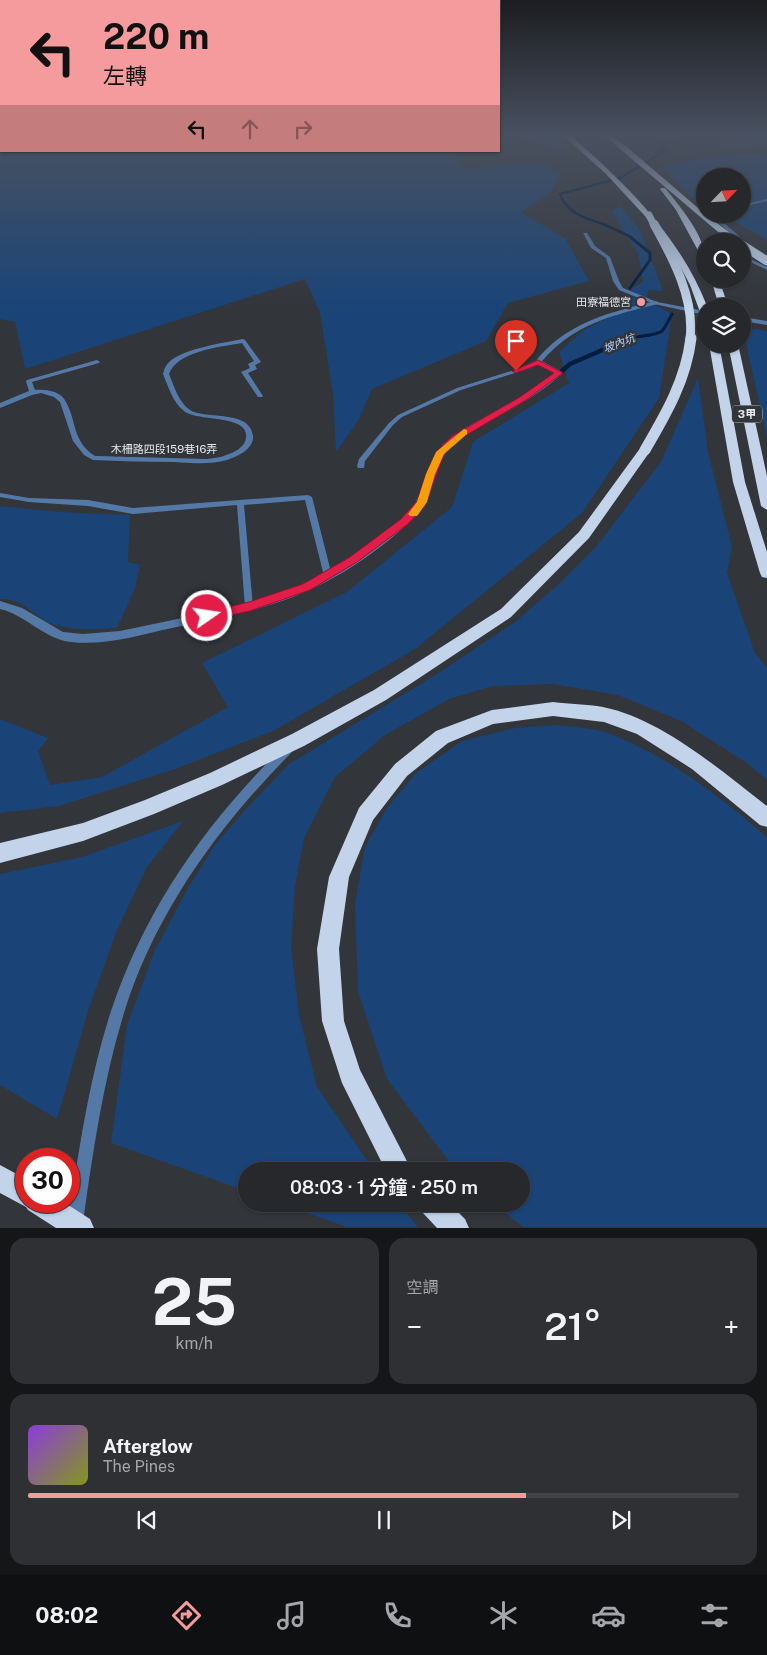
<!DOCTYPE html>
<html lang="zh-TW">
<head>
<meta charset="utf-8">
<style>
  :root { --surface:#26282c; --page:#2e3034; --text:#f1f3f6; --muted:#a4a6a9; --line:#424448; --accent:#f59b9d }
  body { margin:0; font-family:"Public Sans","Noto Sans TC",sans-serif; background:var(--page); color:var(--text); height:100vh; display:flex; flex-direction:column; font-size:19px; white-space:nowrap }
  * { box-sizing:border-box; margin:0 }
  p { font-size:16px; color:var(--muted) }
  .icon { flex:none; width:28px; height:28px; fill:none; stroke:currentColor; stroke-width:2; stroke-linecap:round; stroke-linejoin:round }
  .map { position:relative; height:1228px; overflow:hidden }
  .details { display:flex; flex-direction:column; gap:10px; padding:10px; background:#151618; flex:1 }
  .details>* { flex:none }
  .banner { position:absolute; left:0px; top:0px; width:500px; height:152px; box-shadow:0 1px 4px #0004,0 0 0 1px var(--line); background:#f59b9d; color:#111; overflow:hidden }
  .needle { width:32px; rotate:65deg }
  .fabs { position:absolute; left:696px; top:168px; display:grid; gap:10px }
  .fabs a { display:grid; place-items:center; width:55px; height:55px; border-radius:50%; background:var(--surface); box-shadow:0 1px 4px #0004,0 0 0 1px var(--line); font-size:25px }
  .speed { position:absolute; left:15px; top:1148px; display:flex; gap:10px; font-size:25px; font-weight:700; text-align:center }
  .speed>* { display:grid; place-content:center; width:65px; height:65px; border-radius:50%; background:var(--surface); box-shadow:0 1px 4px #0004,0 0 0 1px var(--line); line-height:1 }
  .speed .limit { border:8px solid #d22; background:#fff; color:#111 }
  .pin { position:absolute; display:grid; place-items:center; width:42px; height:42px; color:#fff; margin:-51px -21px; border-radius:50% 50% 50% 0; rotate:-45deg; box-shadow:0 0 5px #0007 }
  .pin .icon { rotate:45deg }
  .me { position:absolute; width:55px; margin:-28px; rotate:77deg; stroke-linejoin:round; filter:drop-shadow(0 0 4px #0008) }
  .turn { display:flex; align-items:center; gap:18px; height:105px; padding:0 20px; font-size:22px }
  .turn .icon { width:65px; height:65px; stroke-width:2.5 }
  .turn b { display:block; font-size:35px; line-height:42px }
  .lanes { display:flex; align-items:center; height:48px; padding:0 20px; background:#0003; justify-content:center; gap:25px; direction:ltr }
  .lanes .off { opacity:.35 }
  .big { font-size:38px; font-weight:600; line-height:1.1 }
  .details .card { flex:1; display:flex; flex-direction:column; justify-content:center; gap:8px; min-width:0; padding:0 18px; border-radius:15px; background:var(--page) }
  .details .dial { align-items:center; gap:0 }
  .dial b { font-size:65px; line-height:1 }
  .song { display:flex; align-items:center; gap:15px }
  .cover { width:60px; height:60px; border-radius:8px; background:linear-gradient(135deg,hsl(270 70% 55%),hsl(70 70% 35%)) }
  .played { height:5px; border-radius:2px; background:linear-gradient(90deg,var(--accent) 70%,var(--line) 70%) }
  .keys { display:flex; justify-content:space-around; direction:ltr }
  .heat { display:flex; justify-content:space-between; align-items:center; font-size:28px; direction:ltr }
  .details .tiles { flex:1; display:grid; gap:10px; grid-template-columns:1fr 1fr }
  .card:last-child { grid-column:span 2 }
  .trip { position:absolute; left:238px; top:1162px; width:292px; height:50px; border-radius:25px; background:var(--surface); box-shadow:0 1px 4px #0004,0 0 0 1px var(--line); font-weight:600; line-height:50px; text-align:center }
  .tab-bar { display:flex; height:80px; justify-content:space-around; align-items:center; background:#0f1012; color:var(--muted) }
  .tab-bar .icon { width:35px; height:35px }
  .tab-bar .on { color:var(--accent) }
  .tab-bar b { font-size:22px; color:var(--text) }
  .map>svg:first-child { display:block }
  .green { fill:#1a4477 }
  .lines { fill:none; stroke-linecap:round; stroke-linejoin:round }
  .stream-far2 { stroke:#021d40; stroke-width:2.5 }
  .stream-far1 { stroke:#021d40; stroke-width:3 }
  .stream { stroke:#021d40; stroke-width:4.5 }
  .lane { fill:#5579a7; fill-rule:evenodd }
  .street { fill:#5579a7; fill-rule:evenodd }
  .highway { fill:#c2d3ea; fill-rule:evenodd }
  .highway-bridge-far2 { stroke:#c2d3ea; stroke-width:7 }
  .highway-bridge-far1 { stroke:#c2d3ea; stroke-width:9 }
  .highway-bridge { stroke:#c2d3ea; stroke-width:11 }
  .route { fill:#e11d48; stroke:#92132f }
  .slow { fill:#f59e0b }
  .poi-dot { fill:#f59b9d; stroke:#32353a; stroke-width:2 }
  .labels { text-anchor:middle; dominant-baseline:central; stroke-width:5; stroke-linejoin:round; paint-order:stroke }
  .far-poi-label { font-size:11px; fill:#e7eaed; stroke:#32353a; text-anchor:end }
  .far-water-label { font-size:11px; font-style:italic; fill:#b2cff5; stroke:#32353a }
  .shield { fill:#32353a; stroke:#b1b4b7; stroke-width:1 }
  .shield-label { font-size:11px; font-weight:bold; fill:#e7eaed }
  .far-street-label { font-size:11px; fill:#e7eaed; stroke:#32353a }
</style>
</head>
<body>
<div class="map">
<svg width="767" height="1228" viewBox="0 0 767 1228">
  <rect width="100%" height="100%" fill="#32353a"/>
  <path class="green" d="M509 135H553L572 152Z
    M767 136V147L717 149 721 140Z
    M0 145 1 151H448L465 169 533 162 561 172 551 191 521 213 565 238 589 281 508 303 486 341 372 389 358 421 336 452 333 394 320 313 305 279 25 369 15 322 0 319Z
    M751 153 767 156V240L721 214H742V176H705V204L690 195 661 167 708 157Z
    M620 206 640 230 663 291 649 290 645 300 672 314 659 398 582 513 415 649 273 731 175 769 59 806 0 813V719L48 738 38 751 50 785 102 777 228 707 202 663 347 592 452 507 473 442 569 383 559 352 584 330 623 310 632 288 643 282 638 253 611 211Z
    M742 327 767 331V438L743 330Z
    M698 378 708 452 732 547 727 573 755 653 767 668V780L747 763 681 721 618 695 553 684 494 686 451 698 385 735 335 777 304 838 295 886 291 947 299 1015 317 1087 374 1171H246V1191L111 1143 127 1025 155 950 188 888 215 845 245 810 289 764 434 676 515 622 559 584 595 548 661 462Z
    M0 506 58 512 130 515 128 562 140 565 135 588 117 628C97 629 75 631 55 625 33 618 28 599 0 599Z
    M558 725C574 727 592 728 607 733 667 755 719 796 767 837V1227H523L494 1204H521V1171H456L387 1079 358 991 355 904 365 847 387 808 416 773 462 741 515 728Z
    M183 821 147 867 117 930 88 1011 57 1119 0 1085V874L82 857Z
    M281 1204H399L418 1227H347Z"/>
  <g class="lines">
    <path class="stream-far2" d="M606 225C588 219 567 214 560 194L620 178 665 151 661 148 664 143 711 135"/>
    <path class="stream-far1" d="M603 224 629 236 650 253V260L630 288
      M627 339C636 336 656 336 662 331 666 327 669 319 672 314"/>
    <path class="stream" d="M562 371 570 364 630 338"/>
    <path class="lane" d="M767 199V201L742 207V205Z
      M713 214H717C723 225 736 231 743 241V242L739 241 718 222Z
      M583 233H587L595 246 610 257 619 281 623 288 657 302 705 311V315L654 304 619 290 613 281 606 258 591 248Z
      M720 235 727 241H723L718 236Z
      M742 255 767 267V270L742 258Z
      M742 317 767 321V325L742 321Z
      M243 339 245 340 261 362 255 365 257 369 248 373 263 396 262 397H258L241 372 250 368 248 364 254 361 242 343C220 347 177 351 169 374 174 386 179 403 190 410 206 420 250 409 253 436 254 442 249 448 244 452 239 455 233 458 227 460 210 465 191 463 174 462 147 462 120 461 93 460L84 455 73 441 60 402 54 397 41 393 32 395 0 408V403L29 391 26 381 27 380 97 360 100 362 99 363 32 382 35 390C46 389 61 391 66 402 77 422 72 441 95 456L207 459C213 458 220 458 226 455 234 453 245 447 246 438 250 414 197 422 184 411 173 403 168 386 163 374 164 371 164 369 166 366 176 349 224 343 243 339Z
      M538 360 540 361V363L531 368 461 390 402 417 393 425 365 461 364 468H358L357 466 359 459 389 423 398 415 457 388 527 366Z
      M0 493 29 498 88 500 133 508 308 495 312 497 332 576 328 579 324 576 305 500 244 505 253 607 252 609H246L245 607 237 505 133 514 88 506 29 502 0 497Z
      M287 745 291 747 292 750 291 753C218 827 155 913 124 1013 103 1081 93 1152 83 1222L80 1228 70 1227 67 1222 71 1201C81 1137 91 1072 111 1011 146 907 206 823 283 747Z"/>
    <path class="street" d="M656 301 659 303 658 304C613 315 574 324 542 361L562 372V374C543 391 521 404 499 416 484 424 467 431 454 443 431 463 436 497 416 516 381 550 339 579 293 597 254 612 213 619 172 628 140 635 105 646 71 642 44 639 26 615 0 609V601L22 608 63 632 83 634 120 631 168 621 239 606 287 591 333 570 361 552 387 531 412 510 418 497 433 459 443 444 463 429 517 399 555 373 535 362C565 323 610 312 656 301Z"/>
    <path class="highway" d="M563 135H570C626 184 679 235 707 306H705V315L700 312 690 285 677 260 645 216 606 174Z
      M606 135H610L627 147 705 214 741 241H732L717 231 606 137Z
      M661 188H665C679 205 705 236 705 258L701 256 676 210 660 189Z
      M711 279H719L728 306H719Z
      M709 344H719L745 482 767 552V578L762 577 760 573 733 482Z
      M728 344H738L767 476V510L761 506Z
      M645 446 651 450 589 538 511 617 386 700 304 746 222 785 154 814 83 841 0 863V843L83 823 145 800 210 773 292 734 374 690 501 609 579 532 641 447Z
      M553 702C569 704 587 704 603 707 662 719 720 770 767 806V827L760 825 692 769 637 734 604 722 553 716 493 724 448 743 407 776 373 820 349 877 339 949 344 1021 360 1070 412 1171H386L342 1083 322 1021 317 949 329 877 359 808 395 764 436 731 492 710Z
      M0 1165 26 1179V1201H62L90 1219 94 1228H56L28 1210 26 1207 0 1193Z
      M419 1204H450L465 1219 469 1228H437L423 1213Z"/>
    <path class="highway-bridge-far2" d="M649 215 654 225"/>
    <path class="highway-bridge-far1" d="M654 224C673 258 695 299 690 339
      M742 245 767 261"/>
    <path class="highway-bridge" d="M645 450C666 414 686 380 691 338"/>
  </g>
  <linearGradient id="sky" x2="0" y2="1"><stop stop-color="#1c1d20"/><stop offset="0.44" stop-color="#495160"/><stop offset="1" stop-color="#495160" stop-opacity="0"/></linearGradient>
  <rect width="767" height="307" fill="url(#sky)"/>
  <path class="route" d="M538 360 563 373 526 400 458 440 444 454 425 505 408 524 357 562 310 590 250 611 207 620 203 619 202 616 203 613 249 602 303 584 350 557 401 519 417 501 426 474 436 452 452 436 520 397 554 373 538 365 516 373 512 371Z"/>
  <path class="slow" d="M464 429 467 430V434L444 454 435 474 427 502 417 516H410L408 514 417 502 426 474 436 452Z"/>
  <circle class="poi-dot" cx="641" cy="302" r="5"/>
  <g class="labels">
    <g class="far-poi-label">
      <text x="631" y="302">田寮福德宮</text>
    </g>
    <g class="far-water-label">
      <text transform="translate(619 343) rotate(-21)">坡內坑</text>
    </g>
    <rect class="shield" x="732" y="405.5" width="30" height="17" rx="4"/>
    <g class="shield-label">
      <text x="747" y="414">3甲</text>
    </g>
    <g class="far-street-label">
      <text x="164" y="449">木柵路四段159巷16弄</text>
    </g>
  </g>
</svg>
<div class="fabs">
<a><svg class="needle" viewBox="-14 -14 28 28"><path d="M0-13l5 13h-10z" fill="#e53935"/><path d="M0 13l5-13h-10z" fill="#a4a6a9"/></svg></a>
<a><svg class="icon" aria-label="search" viewBox="0 0 24 24"><circle cx="10" cy="10" r="6"/><path d="M15 15l6 6"/></svg></a>
<a><svg class="icon" aria-label="layers" viewBox="0 0 24 24"><path d="M12 4l9 5-9 5-9-5zM3 14l9 5 9-5"/></svg></a>
</div>
<div class="speed"><div class="limit">30</div></div>
<div class="pin" style="left:516px;top:371px;background:#d93025"><svg class="icon" aria-label="arrive" viewBox="0 0 24 24"><path d="M6 21V4h12l-3 4 3 4H6"/></svg></div>
<svg class="me" style="left:207px;top:616px" viewBox="-20 -20 40 40"><circle r="17" fill="#e11d48" stroke="#fff" stroke-width="3"/><path d="M0-11L8 9 0 5-8 9z" fill="#fff"/></svg>
<div class="trip">08:03 · 1 分鐘 · 250 m</div>
<div class="banner">
<div class="turn"><svg class="icon" aria-label="left" viewBox="0 0 24 24"><path d="M17 20v-9H6M10 6l-5 5 5 5"/></svg><div><b>220 m</b>左轉</div></div>
<div class="lanes"><svg class="icon" aria-label="left" viewBox="0 0 24 24"><path d="M17 20v-9H6M10 6l-5 5 5 5"/></svg><svg class="icon off" aria-label="ahead" viewBox="0 0 24 24"><path d="M12 20V5M6 11l6-6 6 6"/></svg><svg class="icon off" aria-label="right" viewBox="0 0 24 24"><path d="M7 20v-9h11M14 6l5 5-5 5"/></svg></div>
</div>
</div>
<section class="details">
<div class="tiles">
<div class="card dial"><b>25</b><p>km/h</p></div>
<div class="card"><p>空調</p>
<div class="heat"><a>−</a><b class="big">21°</b><a>+</a></div>
</div>
<div class="card">
<div class="song"><i class="cover"></i><div><b>Afterglow</b><p>The Pines</p></div></div>
<div class="played"></div>
<div class="keys"><svg class="icon" aria-label="previous" viewBox="0 0 24 24"><path d="M18 5L8 12l10 7zM5 5v14"/></svg><svg class="icon" aria-label="pause" viewBox="0 0 24 24"><path d="M8 5v14M16 5v14"/></svg><svg class="icon" aria-label="next" viewBox="0 0 24 24"><path d="M6 5l10 7-10 7zM19 5v14"/></svg></div>
</div>
</div>
</section>
<nav class="tab-bar">
<b>08:02</b>
<svg class="icon on" aria-label="directions" viewBox="0 0 24 24"><path d="M12 3l9 9-9 9-9-9zM9 14v-3h6M13 9l2 2-2 2"/></svg>
<svg class="icon" aria-label="music" viewBox="0 0 24 24"><path d="M9 18V5l10-2v13"/><circle cx="6" cy="18" r="3"/><circle cx="16" cy="16" r="3"/></svg>
<svg class="icon" aria-label="phone" viewBox="0 0 24 24"><path d="M5 4h4l2 5-3 2q2 4 5 5l2-3 5 2v4C11 20 4 13 5 4z"/></svg>
<svg class="icon" aria-label="climate" viewBox="0 0 24 24"><path d="M12 3v18M4 7l16 10M4 17L20 7"/></svg>
<svg class="icon" aria-label="car" viewBox="0 0 24 24"><path d="M5 17H2v-5l4-1 3-4h7l3 4 3 1v5h-3M9 17h6M6 11h13"/><circle cx="7" cy="17" r="2"/><circle cx="17" cy="17" r="2"/></svg>
<svg class="icon" aria-label="filters" viewBox="0 0 24 24"><path d="M4 7h16M4 17h16"/><circle cx="9" cy="7" r="2"/><circle cx="15" cy="17" r="2"/></svg>
</nav>
</body>
</html>
